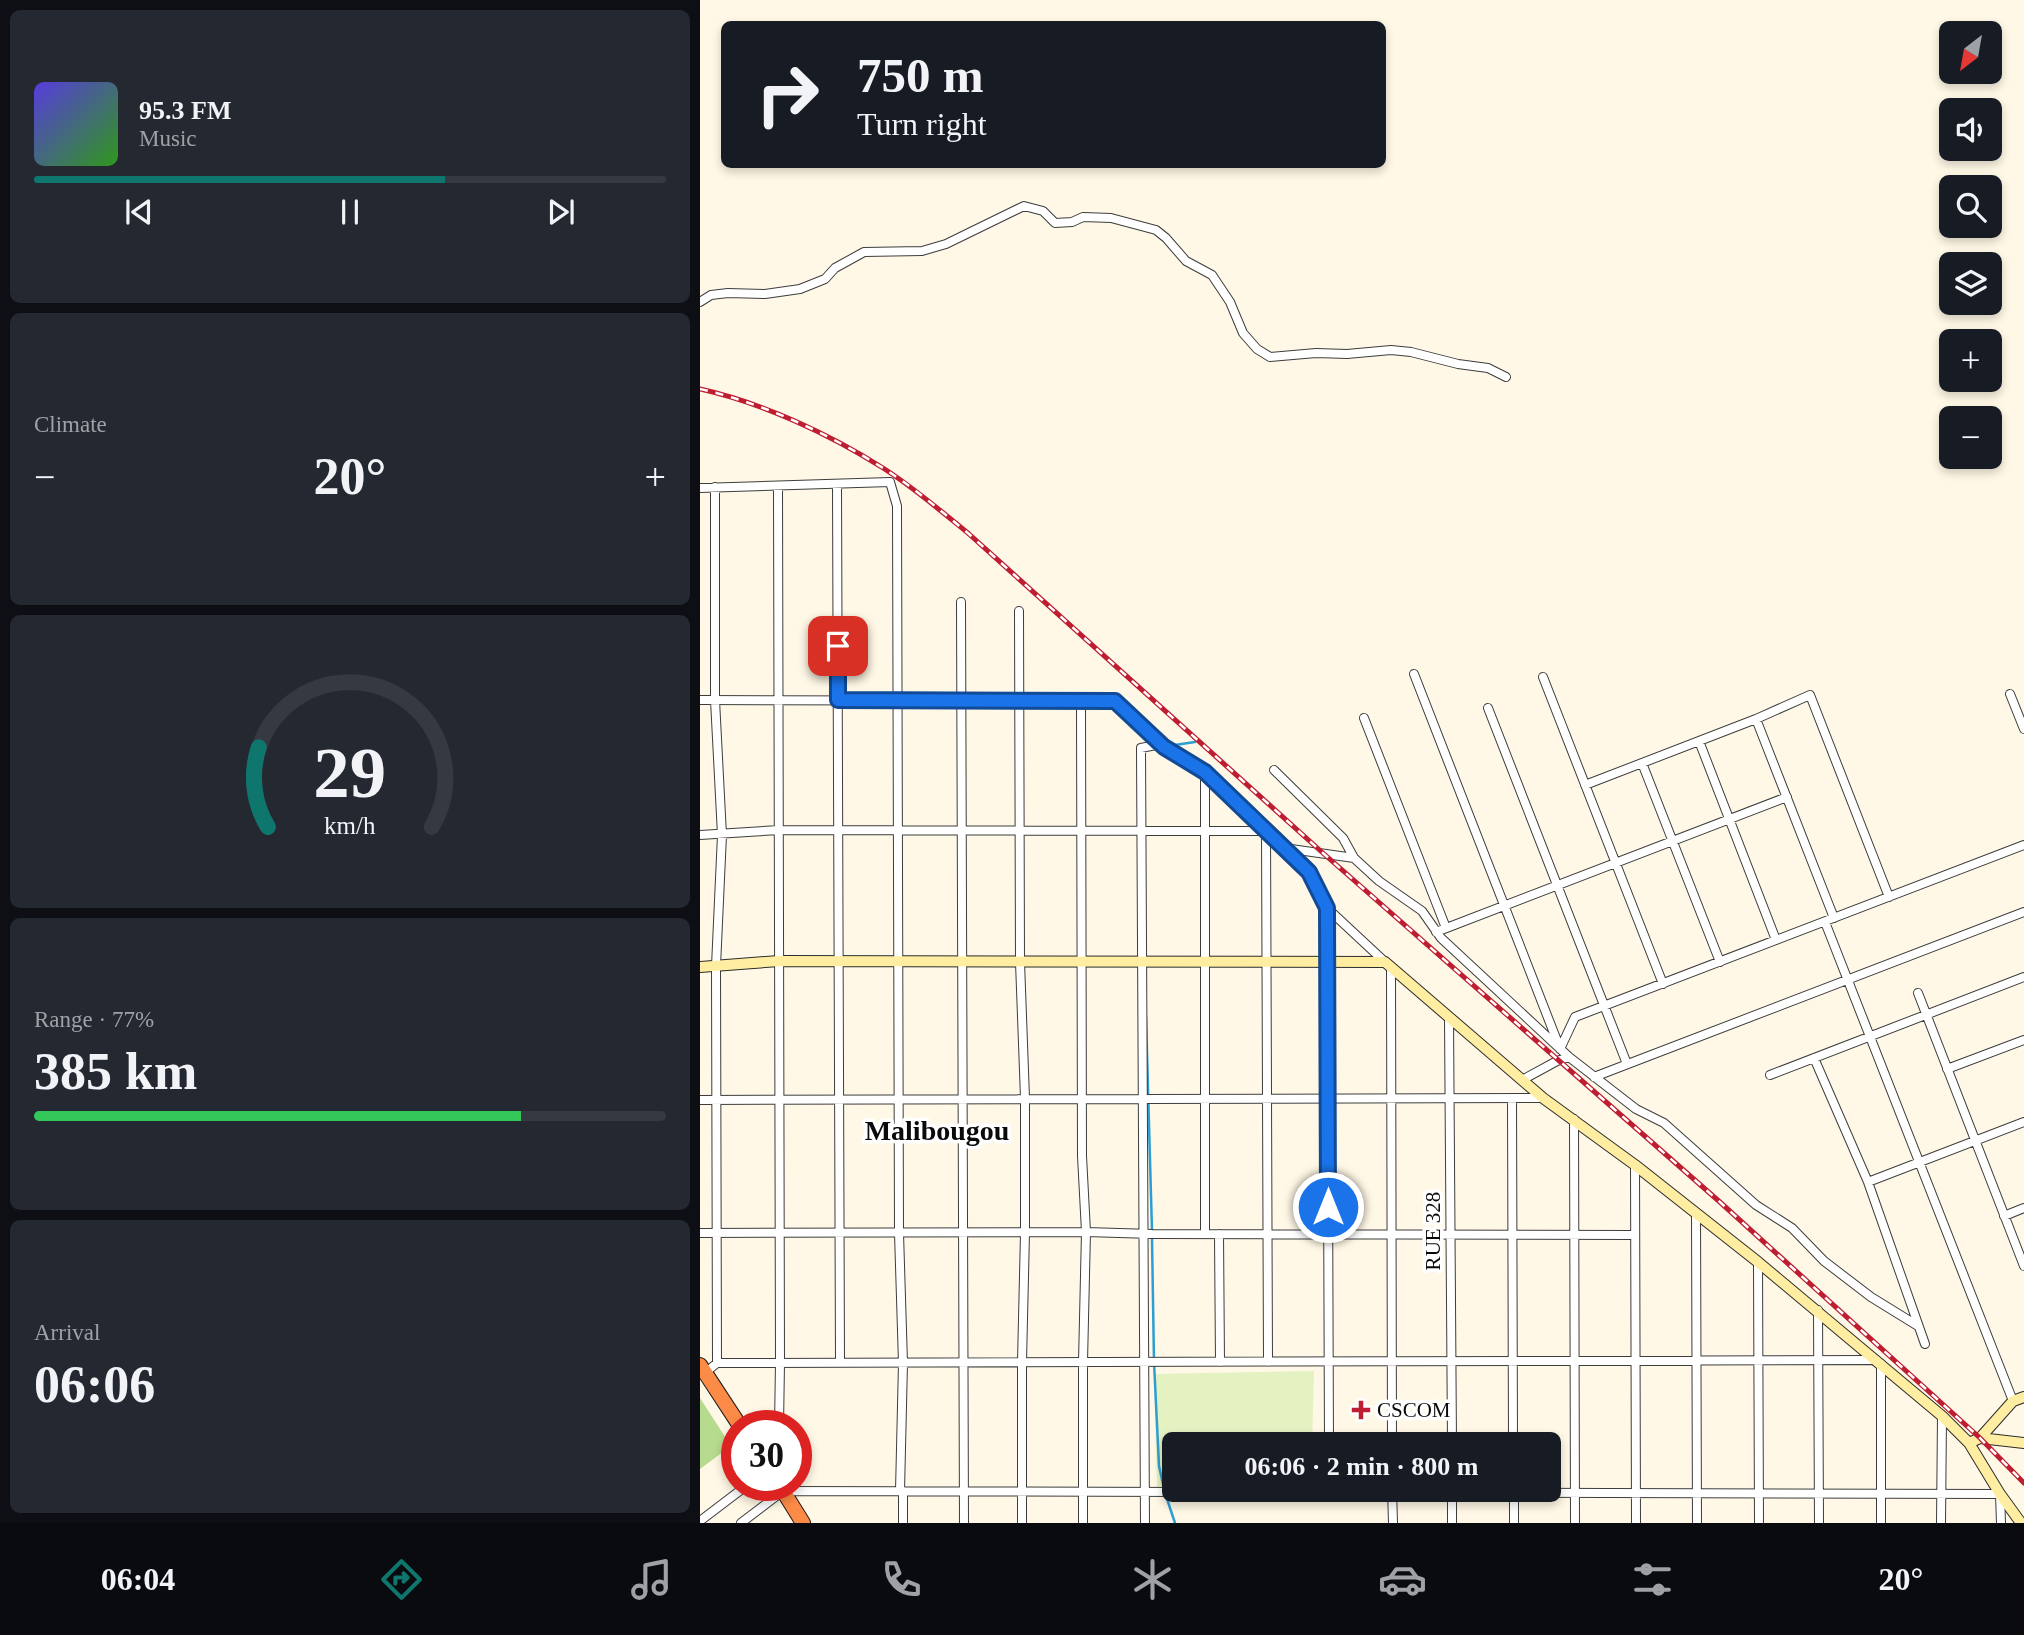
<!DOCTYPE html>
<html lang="en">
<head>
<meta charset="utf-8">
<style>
  :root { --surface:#171b24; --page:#242831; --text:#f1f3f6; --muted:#9ea1a6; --line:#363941; --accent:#0f766e }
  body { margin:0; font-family:"Times New Roman",serif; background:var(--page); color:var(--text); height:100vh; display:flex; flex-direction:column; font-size:26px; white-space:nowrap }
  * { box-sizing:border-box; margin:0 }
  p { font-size:23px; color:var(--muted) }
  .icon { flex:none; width:38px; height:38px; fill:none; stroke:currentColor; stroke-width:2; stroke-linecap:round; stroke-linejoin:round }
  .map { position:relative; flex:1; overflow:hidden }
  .panel { display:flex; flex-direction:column; gap:10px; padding:10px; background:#0d0f14; width:700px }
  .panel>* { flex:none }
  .guide { position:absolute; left:21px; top:21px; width:665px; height:147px; border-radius:10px; box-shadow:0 4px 10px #0003; background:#171b24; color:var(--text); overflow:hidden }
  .needle { width:46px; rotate:211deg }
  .buttons { position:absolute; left:1239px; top:21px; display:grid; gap:14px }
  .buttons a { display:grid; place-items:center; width:63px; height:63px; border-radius:10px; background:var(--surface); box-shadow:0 4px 10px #0003; font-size:35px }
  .speed { position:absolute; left:21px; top:1410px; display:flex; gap:14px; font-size:35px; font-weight:700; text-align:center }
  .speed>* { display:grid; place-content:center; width:91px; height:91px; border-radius:50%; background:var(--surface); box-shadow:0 4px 10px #0003; line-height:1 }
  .speed .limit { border:10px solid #d22; background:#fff; color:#111 }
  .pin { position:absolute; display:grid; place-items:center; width:60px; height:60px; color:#fff; margin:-30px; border-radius:14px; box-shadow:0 4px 10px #0006 }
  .me { position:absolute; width:77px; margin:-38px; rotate:0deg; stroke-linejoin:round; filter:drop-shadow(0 0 5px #0008) }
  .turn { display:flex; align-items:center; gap:24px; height:147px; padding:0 21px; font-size:32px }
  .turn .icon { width:91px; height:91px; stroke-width:2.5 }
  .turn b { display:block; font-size:49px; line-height:60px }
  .big { font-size:52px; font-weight:800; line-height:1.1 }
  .panel .card { flex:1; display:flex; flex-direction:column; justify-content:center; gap:10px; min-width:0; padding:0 24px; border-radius:10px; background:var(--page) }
  .panel .dial { align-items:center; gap:0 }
  .dial svg { height:182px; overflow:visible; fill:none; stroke:var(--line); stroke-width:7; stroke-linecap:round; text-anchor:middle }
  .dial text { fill:var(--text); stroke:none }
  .song { display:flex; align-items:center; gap:21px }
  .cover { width:84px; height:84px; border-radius:10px; background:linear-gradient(135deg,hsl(250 70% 55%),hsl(110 70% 35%)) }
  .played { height:7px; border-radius:4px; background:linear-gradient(90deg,var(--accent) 65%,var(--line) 65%) }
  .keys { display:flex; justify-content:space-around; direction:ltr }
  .heat { display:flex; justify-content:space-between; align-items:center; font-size:38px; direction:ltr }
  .charge { height:10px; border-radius:5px; background:linear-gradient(90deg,#34c759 77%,var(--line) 0) }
  .trip { position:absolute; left:462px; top:1432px; width:399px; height:70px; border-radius:10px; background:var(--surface); box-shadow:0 4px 10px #0003; font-weight:800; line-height:70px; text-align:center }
  .dock { display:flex; height:112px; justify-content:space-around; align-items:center; background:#090b0e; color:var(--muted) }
  .dock .icon { width:49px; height:49px }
  .dock .on { color:var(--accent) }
  .dock b { font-size:32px; color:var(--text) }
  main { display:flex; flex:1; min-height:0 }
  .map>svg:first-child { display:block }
  .forest { fill:#b7db8e }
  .pitch { fill:#e4f1c1 }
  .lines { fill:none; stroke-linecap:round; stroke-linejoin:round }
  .stream { stroke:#2c9ed3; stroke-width:2.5 }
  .street-casing { stroke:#3d3d3d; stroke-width:10 }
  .secondary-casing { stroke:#2c2c2c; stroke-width:12 }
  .highway-casing { stroke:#1b1b1b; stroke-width:16 }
  .street { stroke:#fff; stroke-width:8 }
  .secondary { stroke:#ffeda1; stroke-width:10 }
  .highway { stroke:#fc8b47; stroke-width:14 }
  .rail-casing { stroke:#be1d32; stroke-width:5 }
  .rail { stroke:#fff; stroke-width:2.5; stroke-dasharray:8; stroke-linecap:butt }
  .route-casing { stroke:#114b97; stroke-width:18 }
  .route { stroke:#1a73e8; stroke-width:12 }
  .poi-dot { fill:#be1d32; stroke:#fff; stroke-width:2.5 }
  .labels { text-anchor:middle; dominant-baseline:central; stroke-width:7; stroke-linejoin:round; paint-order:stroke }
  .street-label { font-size:21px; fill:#0a0a0a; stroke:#fff }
  .poi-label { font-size:21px; fill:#0a0a0a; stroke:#fff; text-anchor:start }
  .district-label { font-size:28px; font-weight:bold; fill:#0a0a0a; stroke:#fff }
</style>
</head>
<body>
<main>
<section class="panel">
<div class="card">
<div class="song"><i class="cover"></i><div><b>95.3 FM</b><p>Music</p></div></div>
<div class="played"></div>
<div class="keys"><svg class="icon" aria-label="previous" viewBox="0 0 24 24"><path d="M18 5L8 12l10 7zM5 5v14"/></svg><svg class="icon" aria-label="pause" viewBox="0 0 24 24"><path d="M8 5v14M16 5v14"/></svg><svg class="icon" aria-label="next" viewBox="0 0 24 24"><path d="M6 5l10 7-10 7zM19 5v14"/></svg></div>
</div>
<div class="card"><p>Climate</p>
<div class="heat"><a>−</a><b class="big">20°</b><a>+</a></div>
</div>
<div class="card dial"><svg viewBox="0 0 100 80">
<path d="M14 69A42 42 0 1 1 86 69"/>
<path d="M14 69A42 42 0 0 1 10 34" stroke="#0f766e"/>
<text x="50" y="56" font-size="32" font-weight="700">29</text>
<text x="50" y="72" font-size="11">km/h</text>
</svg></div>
<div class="card"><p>Range · 77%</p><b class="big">385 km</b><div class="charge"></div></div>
<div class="card"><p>Arrival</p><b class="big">06:06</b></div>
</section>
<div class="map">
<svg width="1324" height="1523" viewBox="0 0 1324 1523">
  <rect width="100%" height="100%" fill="#fff8e6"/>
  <path class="forest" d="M0 1398 31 1446 0 1469Z"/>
  <path class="pitch" d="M614 1371 612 1444H474V1487H457L454 1374Z"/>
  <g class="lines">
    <path class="stream" d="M468 746 495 742
      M446 1017 452 1231
      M452 1238 454 1362 459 1466 464 1489
      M466 1496 475 1523"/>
    <g class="street-casing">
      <path id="street" d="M0 302 11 295 28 293 65 294 100 289 125 279 135 268 164 252 222 251 246 244 324 206 343 211 355 223 372 222 383 217 411 218 456 230 466 238 486 261 512 275 530 302 543 333 557 349 570 357 616 353 647 354 691 350 711 352 758 364 788 368 806 377
        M137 484 140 1363
        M78 486 80 1363 79 1426
        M15 487V700L22 835 16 966 17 1363
        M0 488 190 482 197 506 199 1233 203 1363 200 1491
        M261 602 264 1523
        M319 611 320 962 325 1098V1233L322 1362V1523
        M714 674 859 1046
        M843 677 963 984
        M1310 694 1324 729
        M0 700 415 701 464 747 505 772 609 872 627 908 685 962
        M381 701 382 1156 386 1232 383 1362V1523
        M788 708 927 1064
        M664 718 746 928
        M1056 719 1134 918
        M999 741 1076 940
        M942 763 1020 962
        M574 770 643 838 654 858 679 881 722 911 741 938 869 1057 936 1109 964 1123 1056 1205 1092 1228 1124 1261 1171 1297 1218 1326
        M505 772V1234
        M885 785 1056 719 1110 695 1189 897
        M0 835 79 830 566 831 568 1362
        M584 848 654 858
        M627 908 629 1444
        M1125 922 1313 1401
        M736 932 1087 797
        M691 967 692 1444
        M1218 993 1324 1266
        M749 1018 752 1444
        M860 1049 875 1017 1324 845
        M1114 1058 1168 1182 1225 1344
        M1247 1069 1324 1040
        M1070 1075 1324 977
        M894 1077 1324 912
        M822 1080 857 1061 869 1057
        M812 1098 813 1444
        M0 1100 843 1098
        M874 1119 875 1523
        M935 1165 936 1523
        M1168 1182 1324 1122
        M996 1214 997 1523
        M1304 1216 1324 1208
        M0 1233 386 1232 452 1234 935 1235
        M519 1234 520 1362
        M1058 1262 1059 1523
        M1118 1310 1119 1523
        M1181 1364V1523
        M5 1373 17 1363 1176 1360
        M692 1489 693 1523
        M752 1489V1523
        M814 1489V1523
        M203 1491V1523
        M0 1521 46 1486
        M41 1523 83 1491 1300 1494 1301 1523
        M445 1523 441 748 461 744
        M1241 1523 1242 1416"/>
    </g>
    <g class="secondary-casing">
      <path id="secondary" d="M0 967 79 961 685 962 843 1098 935 1165 1058 1262 1242 1416 1269 1443 1300 1494 1321 1523
        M1280 1438 1324 1443
        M1269 1443 1280 1438 1313 1401 1324 1397"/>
    </g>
    <g class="highway-casing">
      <path id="highway" d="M0 1365 40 1426
        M80 1486 103 1523"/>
    </g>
    <use href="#street" class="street"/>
    <use href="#secondary" class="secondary"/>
    <use href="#highway" class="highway"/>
    <g class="rail-casing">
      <path id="rail" d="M0 389C63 403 129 434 183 468 213 487 241 511 269 534L624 854 1021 1203 1280 1438 1324 1483"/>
    </g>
    <use href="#rail" class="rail"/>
  </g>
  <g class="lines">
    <g class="route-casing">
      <path id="route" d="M138 646V700L415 701 464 747 505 772 609 872 627 908 628 1207"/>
    </g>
    <use href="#route" class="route"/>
  </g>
  <path class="poi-dot" d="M657.5 1399.5h7v7h7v7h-7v7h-7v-7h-7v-7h7z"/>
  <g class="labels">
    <g class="street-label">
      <text transform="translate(733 1231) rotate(-90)">RUE 328</text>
    </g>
    <g class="poi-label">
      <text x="677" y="1410">CSCOM</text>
    </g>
    <g class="district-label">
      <text x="237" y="1130">Malibougou</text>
    </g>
  </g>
</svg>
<div class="buttons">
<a><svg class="needle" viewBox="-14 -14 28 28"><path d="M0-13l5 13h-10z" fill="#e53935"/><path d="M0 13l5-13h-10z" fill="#9ea1a6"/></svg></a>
<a><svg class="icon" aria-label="sound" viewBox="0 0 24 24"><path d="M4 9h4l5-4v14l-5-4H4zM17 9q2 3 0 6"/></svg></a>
<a><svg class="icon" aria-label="search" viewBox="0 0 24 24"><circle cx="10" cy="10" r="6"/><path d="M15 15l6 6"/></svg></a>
<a><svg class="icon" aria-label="layers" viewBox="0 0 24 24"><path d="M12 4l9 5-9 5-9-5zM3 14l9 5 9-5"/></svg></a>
<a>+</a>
<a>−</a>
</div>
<div class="speed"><div class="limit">30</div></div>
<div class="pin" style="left:138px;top:646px;background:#d93025"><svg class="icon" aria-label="arrive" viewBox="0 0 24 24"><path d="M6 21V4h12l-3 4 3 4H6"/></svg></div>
<svg class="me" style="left:628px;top:1207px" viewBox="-20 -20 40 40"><circle r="17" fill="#1a73e8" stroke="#fff" stroke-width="3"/><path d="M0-11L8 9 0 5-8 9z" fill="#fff"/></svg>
<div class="trip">06:06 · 2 min · 800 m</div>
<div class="guide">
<div class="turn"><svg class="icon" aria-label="right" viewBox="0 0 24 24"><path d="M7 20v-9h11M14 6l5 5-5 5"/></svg><div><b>750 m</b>Turn right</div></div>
</div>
</div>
</main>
<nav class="dock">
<b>06:04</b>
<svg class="icon on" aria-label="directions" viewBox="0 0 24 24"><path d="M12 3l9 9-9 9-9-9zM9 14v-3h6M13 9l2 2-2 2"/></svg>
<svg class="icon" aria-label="music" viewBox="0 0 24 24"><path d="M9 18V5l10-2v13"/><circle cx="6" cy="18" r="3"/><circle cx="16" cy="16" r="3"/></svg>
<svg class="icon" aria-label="phone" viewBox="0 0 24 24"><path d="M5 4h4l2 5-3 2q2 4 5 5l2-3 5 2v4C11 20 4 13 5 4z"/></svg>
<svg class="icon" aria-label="climate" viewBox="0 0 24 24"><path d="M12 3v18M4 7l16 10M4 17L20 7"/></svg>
<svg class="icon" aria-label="car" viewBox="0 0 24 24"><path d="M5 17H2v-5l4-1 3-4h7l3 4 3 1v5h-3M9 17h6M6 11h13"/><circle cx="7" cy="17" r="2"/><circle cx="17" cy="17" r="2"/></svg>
<svg class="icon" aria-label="filters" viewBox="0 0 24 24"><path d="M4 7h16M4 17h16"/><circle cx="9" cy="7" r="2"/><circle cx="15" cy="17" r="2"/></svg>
<b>20°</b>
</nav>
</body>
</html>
